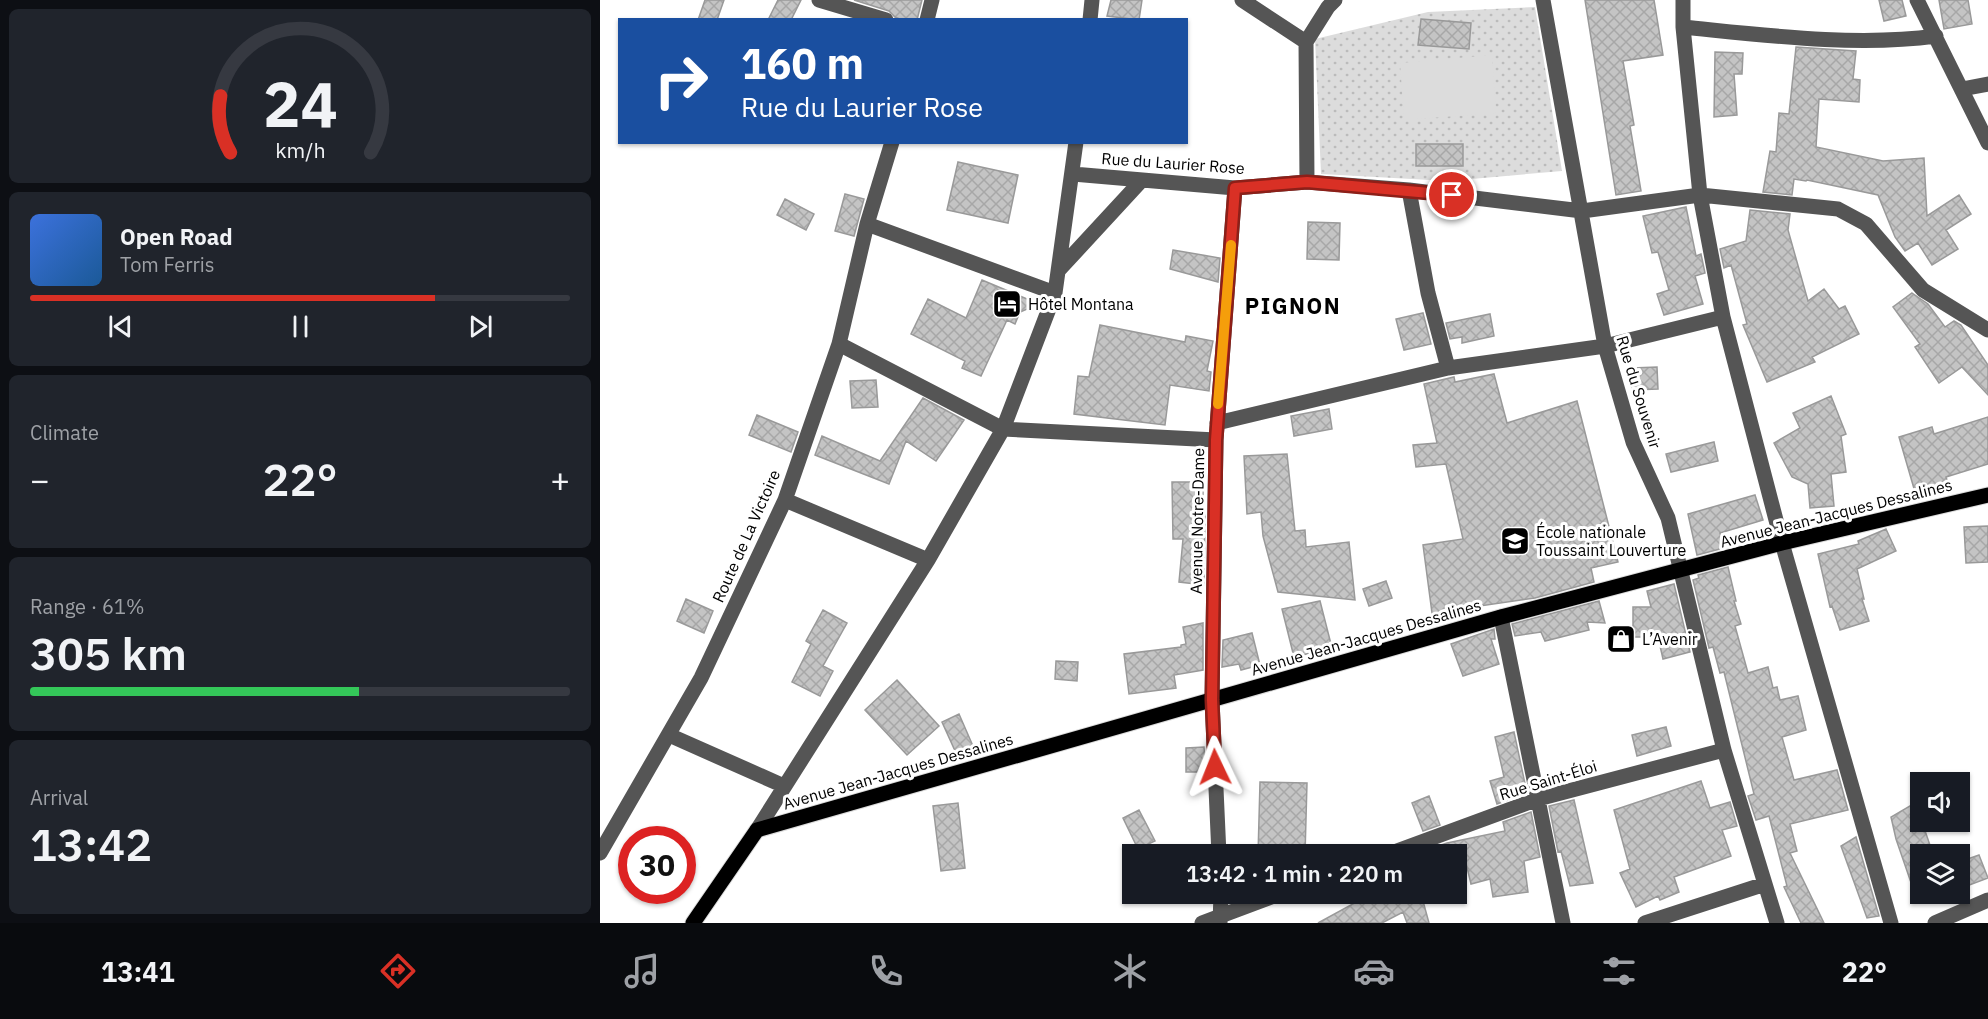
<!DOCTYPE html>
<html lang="en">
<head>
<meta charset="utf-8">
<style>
  :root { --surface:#171b24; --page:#20242c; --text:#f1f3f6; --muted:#9ea1a6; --line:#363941; --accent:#d93025 }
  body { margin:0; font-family:"IBM Plex Sans",sans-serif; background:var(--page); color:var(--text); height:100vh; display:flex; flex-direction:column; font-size:22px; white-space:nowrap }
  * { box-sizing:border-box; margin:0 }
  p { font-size:20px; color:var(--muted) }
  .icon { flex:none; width:33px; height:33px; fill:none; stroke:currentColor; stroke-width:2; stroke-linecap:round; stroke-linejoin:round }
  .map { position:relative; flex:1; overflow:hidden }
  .drawer { display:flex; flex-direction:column; gap:9px; padding:9px; background:#0d0f14; width:600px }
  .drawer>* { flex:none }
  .hud { position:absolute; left:18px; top:18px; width:570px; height:126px; border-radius:0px; box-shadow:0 2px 4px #0004; background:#1a4fa0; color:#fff; overflow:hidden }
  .controls { position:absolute; left:1310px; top:772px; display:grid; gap:12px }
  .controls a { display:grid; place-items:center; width:60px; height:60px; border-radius:0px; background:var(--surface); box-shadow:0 2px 4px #0004; font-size:30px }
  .speed { position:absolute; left:18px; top:826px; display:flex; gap:12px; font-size:30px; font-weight:700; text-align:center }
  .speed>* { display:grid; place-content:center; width:78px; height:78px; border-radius:50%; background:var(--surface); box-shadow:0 2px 4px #0004; line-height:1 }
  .speed .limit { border:9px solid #d22; background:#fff; color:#111 }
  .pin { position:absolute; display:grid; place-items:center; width:51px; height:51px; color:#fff; margin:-26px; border:3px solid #fff; border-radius:50%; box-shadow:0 2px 6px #0007 }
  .me { position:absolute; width:66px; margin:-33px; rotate:358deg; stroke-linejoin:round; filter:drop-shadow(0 0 4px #0008) }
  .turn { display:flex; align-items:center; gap:21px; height:126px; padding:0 24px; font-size:27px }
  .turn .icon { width:78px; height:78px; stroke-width:2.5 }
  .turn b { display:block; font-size:42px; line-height:51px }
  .big { font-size:45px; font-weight:600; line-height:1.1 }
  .drawer .card { flex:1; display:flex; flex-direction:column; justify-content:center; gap:9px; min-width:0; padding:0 21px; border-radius:9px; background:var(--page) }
  .drawer .dial { align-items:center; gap:0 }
  .dial svg { height:156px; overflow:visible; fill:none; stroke:var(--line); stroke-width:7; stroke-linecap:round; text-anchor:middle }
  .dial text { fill:var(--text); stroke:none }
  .song { display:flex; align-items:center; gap:18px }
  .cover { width:72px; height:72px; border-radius:9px; background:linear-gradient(135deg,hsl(220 70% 55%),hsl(210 70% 35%)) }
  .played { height:6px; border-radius:3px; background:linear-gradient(90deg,var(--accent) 75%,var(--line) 75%) }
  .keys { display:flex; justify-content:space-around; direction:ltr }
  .heat { display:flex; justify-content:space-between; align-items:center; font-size:33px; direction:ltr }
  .charge { height:9px; border-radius:4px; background:linear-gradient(90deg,#34c759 61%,var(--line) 0) }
  .trip { position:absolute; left:522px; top:844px; width:345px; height:60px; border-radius:0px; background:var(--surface); box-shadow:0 2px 4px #0004; font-weight:600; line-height:60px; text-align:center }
  .menu { display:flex; height:96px; justify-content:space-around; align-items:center; background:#090b0e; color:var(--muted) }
  .menu .icon { width:42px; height:42px }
  .menu .active { color:var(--accent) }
  .menu b { font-size:27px; color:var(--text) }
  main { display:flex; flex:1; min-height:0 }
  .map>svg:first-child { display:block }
  .park { fill:url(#park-dots) }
  .pitch { fill:#dcdcdc }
  .building { fill:url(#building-cross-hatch); stroke:#999; stroke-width:1.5 }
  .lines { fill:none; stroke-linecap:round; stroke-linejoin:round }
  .major-casing { stroke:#dbdbdb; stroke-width:17 }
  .minor { stroke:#555; stroke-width:15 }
  .major { stroke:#000; stroke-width:15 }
  .route-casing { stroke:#8d1f18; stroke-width:15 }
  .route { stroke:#d93025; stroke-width:10 }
  .slow { stroke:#f59e0b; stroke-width:10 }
  .labels { text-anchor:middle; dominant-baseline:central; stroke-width:6; stroke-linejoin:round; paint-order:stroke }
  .street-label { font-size:16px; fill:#000; stroke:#fff }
  .poi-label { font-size:16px; fill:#000; stroke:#fff; text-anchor:start }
  .district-label { font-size:22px; font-weight:bold; letter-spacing:1.5px; fill:#000; stroke:#fff }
</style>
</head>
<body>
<main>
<section class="drawer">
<div class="card dial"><svg viewBox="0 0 100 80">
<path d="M14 69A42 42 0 1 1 86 69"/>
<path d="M14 69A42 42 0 0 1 9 40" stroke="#d93025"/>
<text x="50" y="56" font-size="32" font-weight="700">24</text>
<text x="50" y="72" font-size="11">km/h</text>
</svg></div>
<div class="card">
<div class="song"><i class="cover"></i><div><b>Open Road</b><p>Tom Ferris</p></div></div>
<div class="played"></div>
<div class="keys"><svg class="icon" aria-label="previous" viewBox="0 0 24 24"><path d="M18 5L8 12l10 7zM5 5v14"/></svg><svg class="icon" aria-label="pause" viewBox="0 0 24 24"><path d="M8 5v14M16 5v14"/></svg><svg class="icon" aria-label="next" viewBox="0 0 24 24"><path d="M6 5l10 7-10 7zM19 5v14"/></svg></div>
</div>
<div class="card"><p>Climate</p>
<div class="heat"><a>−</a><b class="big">22°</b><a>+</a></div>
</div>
<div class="card"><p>Range · 61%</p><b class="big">305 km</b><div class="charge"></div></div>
<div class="card"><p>Arrival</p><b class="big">13:42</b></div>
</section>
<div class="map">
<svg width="1388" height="923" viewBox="0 0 1388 923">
  <defs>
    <pattern id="park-dots" width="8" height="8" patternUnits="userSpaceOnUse" patternTransform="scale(1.5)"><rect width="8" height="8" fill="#dcdcdc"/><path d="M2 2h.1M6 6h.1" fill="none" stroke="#bbb" stroke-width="1.8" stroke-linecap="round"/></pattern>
    <pattern id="building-cross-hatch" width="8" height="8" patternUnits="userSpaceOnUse" patternTransform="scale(1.5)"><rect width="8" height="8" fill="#c4c4c4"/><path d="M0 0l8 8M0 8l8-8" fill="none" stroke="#a7a7a7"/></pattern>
  </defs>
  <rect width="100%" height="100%" fill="#fff"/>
  <path class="park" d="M935 7 962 171 848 181 721 174 715 39 828 12Z"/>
  <path class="pitch" d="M892 55 896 113 804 120 800 63Z"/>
  <path class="building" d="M105 0H124L117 20H98Z
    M178 0H201L191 20H168Z
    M254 0H322L317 20H302L295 17 289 11Z
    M511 0H542L539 20 507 16Z
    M985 0H1054L1063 55 1023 61 1034 125 1030 126 1041 191 1016 195Z
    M1279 0H1302L1306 16 1284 21Z
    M1339 0H1368L1372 24 1344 29Z
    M821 19 871 23 869 49 818 45Z
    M1196 47 1256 51 1253 79 1260 80 1259 102 1219 99 1216 147 1283 161 1324 158 1327 216 1359 195 1371 214 1346 230 1358 249 1332 265 1318 243 1305 251 1295 237 1278 195 1207 180 1206 181 1194 179 1192 195 1163 192 1170 151 1176 152 1179 113 1189 114Z
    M1115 52 1143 53 1142 74H1134L1137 115 1114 117Z
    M816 144H863V166H816Z
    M358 162 418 175 408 223 347 210Z
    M245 194 264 199 254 236 235 231Z
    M185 199 214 214 206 230 177 215Z
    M1086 207 1096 256 1101 254 1105 273 1095 276 1103 304 1064 315 1057 294 1069 290 1058 252 1052 253 1043 216Z
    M1150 210 1190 214 1188 230 1208 301 1224 289 1239 309 1245 306 1259 334 1212 357 1215 362 1167 382 1143 325 1147 324 1131 265 1124 268 1120 249 1146 241Z
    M708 222 740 223 739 260 707 259Z
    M573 250 620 258 618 282 570 269Z
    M382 280 439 304 420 312 415 324 407 320 381 376 362 368 365 361 311 334 328 299 366 318Z
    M1312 293 1328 304 1345 327 1354 321 1361 325 1388 365V395L1362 367 1339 383 1315 347 1320 344 1293 307Z
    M823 313 831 344 804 350 796 319Z
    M890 314 894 336 862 343V337L850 339 846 323Z
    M500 325 585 342 586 336 613 341 607 371 611 372 609 391 570 385 565 425 474 414 478 376 489 377Z
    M1057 367 1058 389 1032 390V368Z
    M894 374 907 423 977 401 1018 562 991 568 994 582 935 598 832 613 823 545 863 539 846 464 816 467 813 445 837 443 824 384 854 377 855 382Z
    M276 380 278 407 252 408 250 381Z
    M1231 396 1246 434 1241 436 1246 472 1231 474 1234 506 1210 508 1208 484 1192 477 1174 443 1200 428 1193 413Z
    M323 398 364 420 336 461 306 441 289 484 215 455 222 436 280 461Z
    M729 409 732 429 694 436 691 416Z
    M157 415 198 432 191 452 149 435Z
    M1388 417V464L1346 477 1348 483 1315 492 1299 437 1332 427 1334 434Z
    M1114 442 1118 461 1071 472 1066 454Z
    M687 454 695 531 705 530 706 547 749 542 755 600 678 592 663 536 661 512 647 514 644 456Z
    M572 482H603V515L605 514 604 585 579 582 583 539H573Z
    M1155 495 1163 520 1120 533 1124 548 1097 555 1088 514Z
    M1388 526V562L1366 563 1364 527Z
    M1286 529 1296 551 1257 569 1264 599H1262L1269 621 1240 630 1232 606 1230 607 1218 554 1259 544 1258 541Z
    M1128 567 1136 601H1134L1141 624 1135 626 1148 673 1168 667 1173 688 1177 687 1180 700 1198 696 1206 730 1182 737 1194 780 1237 770 1248 810 1190 824 1197 851 1190 853 1224 923H1201L1184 887 1187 886 1169 816 1156 820 1148 796 1154 794 1124 672 1120 673 1113 647 1109 648 1093 580 1099 578 1098 575Z
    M786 581 792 598 769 606 763 589Z
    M1074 584 1090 652 1063 659 1058 637H1033V607H1051L1047 591Z
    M86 599 113 611 104 633 77 621Z
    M720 601 732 648 694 657 682 609Z
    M999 601 1005 623 987 622 989 630 945 641 941 632 915 636 912 624Z
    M223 610 247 623 223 666 233 671 220 696 192 682 211 644 206 641Z
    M603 623V670L574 675 576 688 529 694 524 654 581 647V645L586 644 583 627Z
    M894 629 895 639H891L899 664 863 676 851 644Z
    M652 633 660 665 641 670 639 664 622 667 623 640Z
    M456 661 478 662 477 681 455 679Z
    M297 680 339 726 307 755 265 710Z
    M359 714 373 746 356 753 342 722Z
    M1066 727 1071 746 1037 756 1032 735Z
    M914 732 927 793 897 804 890 781 904 777 895 737Z
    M604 747 606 772H586V748Z
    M1101 781 1110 808 1130 802 1137 826 1122 830 1131 856 1074 877 1079 892 1060 900 1058 896 1036 907 1020 873 1030 869 1014 810Z
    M660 782 707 783 705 855H658Z
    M829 796 840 825 823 831 812 803Z
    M974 800 993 883 970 886 961 851 958 852 949 806Z
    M1320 800V822H1322L1332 851 1320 855V900H1317L1296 839 1291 817Z
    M358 803 365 868 341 871 333 806Z
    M539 810 555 841 538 849 523 818Z
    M931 812 940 857 924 861 928 892 893 897 890 879 871 884 864 855H832L830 849 847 843 905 831 903 822Z
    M1256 837 1279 916 1267 918 1241 846Z
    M1379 855 1388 878 1359 889V862Z
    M771 894 775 902 798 894H837L823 901 829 923H807L803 912 782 923H718Z"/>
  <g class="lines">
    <g class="major-casing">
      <path id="major" d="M93 923 157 830 901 617 1182 543 1388 495"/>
    </g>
    <path class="minor" d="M219 0 286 20
      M642 0 706 42 707 182
      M943 0 1005 346 1033 442 1068 518 1124 750 1177 923
      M1083 0V27L1100 195 1123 317 1182 543 1291 923
      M1317 0 1388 143
      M327 20 332 0
      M490 20 492 0
      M1083 27C1164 35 1256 47 1336 36
      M706 42 728 7 735 0
      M1362 89 1388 84
      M473 174 635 188 707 182 809 190 982 211 1100 195 1238 209 1266 224 1323 290 1388 330
      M809 190 828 293 848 368
      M267 224 455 293
      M458 271 542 180
      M239 344 403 429 616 440
      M617 423 848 368 1005 346 1123 317
      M185 500 328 560
      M901 617 963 923
      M69 735 184 786
      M157 830 328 560 403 429 455 293 476 142
      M0 853 101 678 185 500 239 344 267 224 292 142
      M619 855 612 700 616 440 635 188
      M786 855 938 799 1124 750
      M602 923 679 894
      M620 923 621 894
      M1045 923 1165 884
      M1335 923 1388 900"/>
    <use href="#major" class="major"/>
  </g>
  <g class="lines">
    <g class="route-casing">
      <path id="route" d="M615 767 612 700 616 440 635 188 707 182 852 195"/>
    </g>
    <use href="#route" class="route"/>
    <path class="slow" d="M618 404 631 245"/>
  </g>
  <defs>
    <g id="hotel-square" transform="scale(1.5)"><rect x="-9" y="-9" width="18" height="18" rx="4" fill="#000" stroke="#fff"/><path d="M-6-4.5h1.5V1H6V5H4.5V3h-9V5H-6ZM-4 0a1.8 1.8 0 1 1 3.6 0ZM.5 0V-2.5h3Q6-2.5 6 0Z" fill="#fff"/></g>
    <g id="school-square" transform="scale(1.5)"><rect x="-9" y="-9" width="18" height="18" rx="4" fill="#000" stroke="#fff"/><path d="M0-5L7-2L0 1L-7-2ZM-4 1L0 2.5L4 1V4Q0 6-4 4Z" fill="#fff"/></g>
    <g id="shop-square" transform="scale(1.5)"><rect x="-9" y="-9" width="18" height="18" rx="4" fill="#000" stroke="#fff"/><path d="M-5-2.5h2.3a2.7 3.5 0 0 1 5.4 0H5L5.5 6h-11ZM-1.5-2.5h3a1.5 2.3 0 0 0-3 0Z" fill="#fff"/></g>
  </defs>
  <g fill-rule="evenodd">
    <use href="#hotel-square" x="407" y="304"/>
    <use href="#school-square" x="915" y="541"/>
    <use href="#shop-square" x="1021" y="639"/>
  </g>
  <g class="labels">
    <g class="street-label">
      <text transform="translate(573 163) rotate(4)">Rue du Laurier Rose</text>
      <text transform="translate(1039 392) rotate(73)">Rue du Souvenir</text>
      <text transform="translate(1236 513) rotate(-14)">Avenue Jean-Jacques Dessalines</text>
      <text transform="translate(597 521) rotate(-89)">Avenue Notre-Dame</text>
      <text transform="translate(146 536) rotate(-66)">Route de La Victoire</text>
      <text transform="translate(766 637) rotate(-16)">Avenue Jean-Jacques Dessalines</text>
      <text transform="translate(298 771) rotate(-16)">Avenue Jean-Jacques Dessalines</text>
      <text transform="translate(948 780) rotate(-17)">Rue Saint-Éloi</text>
    </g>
    <g class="poi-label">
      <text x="428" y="304">Hôtel Montana</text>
      <text x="936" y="532">École nationale<tspan x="936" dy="18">Toussaint Louverture</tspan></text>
      <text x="1042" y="639">L’Avenir</text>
    </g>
    <g class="district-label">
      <text x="693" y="305">PIGNON</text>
    </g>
  </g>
</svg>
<div class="controls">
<a><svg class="icon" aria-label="sound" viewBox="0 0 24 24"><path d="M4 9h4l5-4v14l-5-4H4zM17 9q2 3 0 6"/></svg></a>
<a><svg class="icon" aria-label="layers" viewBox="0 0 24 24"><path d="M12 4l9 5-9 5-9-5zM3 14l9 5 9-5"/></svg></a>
</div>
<div class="speed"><div class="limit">30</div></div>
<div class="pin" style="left:852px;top:195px;background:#d93025"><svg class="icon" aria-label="arrive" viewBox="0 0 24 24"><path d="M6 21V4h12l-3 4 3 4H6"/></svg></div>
<svg class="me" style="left:615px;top:767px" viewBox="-20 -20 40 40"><path d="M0-17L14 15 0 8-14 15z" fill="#d93025" stroke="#fff" stroke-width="4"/></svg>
<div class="trip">13:42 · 1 min · 220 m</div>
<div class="hud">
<div class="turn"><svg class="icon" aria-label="right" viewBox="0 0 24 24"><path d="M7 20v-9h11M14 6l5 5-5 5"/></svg><div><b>160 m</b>Rue du Laurier Rose</div></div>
</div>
</div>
</main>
<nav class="menu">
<b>13:41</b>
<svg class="icon active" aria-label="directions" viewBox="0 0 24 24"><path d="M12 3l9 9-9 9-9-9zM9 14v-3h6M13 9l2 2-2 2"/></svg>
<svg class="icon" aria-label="music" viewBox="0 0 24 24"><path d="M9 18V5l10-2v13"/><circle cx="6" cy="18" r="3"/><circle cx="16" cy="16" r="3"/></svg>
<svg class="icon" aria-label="phone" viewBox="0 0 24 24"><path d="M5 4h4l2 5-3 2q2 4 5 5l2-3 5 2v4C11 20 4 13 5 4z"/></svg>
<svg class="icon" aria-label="climate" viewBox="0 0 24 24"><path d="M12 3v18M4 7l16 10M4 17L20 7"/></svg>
<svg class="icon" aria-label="car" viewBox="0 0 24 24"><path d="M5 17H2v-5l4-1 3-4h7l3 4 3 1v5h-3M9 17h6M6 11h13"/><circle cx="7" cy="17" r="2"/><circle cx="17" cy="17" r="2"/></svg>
<svg class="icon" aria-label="filters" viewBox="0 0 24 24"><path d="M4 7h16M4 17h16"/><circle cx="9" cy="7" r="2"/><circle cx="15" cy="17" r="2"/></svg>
<b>22°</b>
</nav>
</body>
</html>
